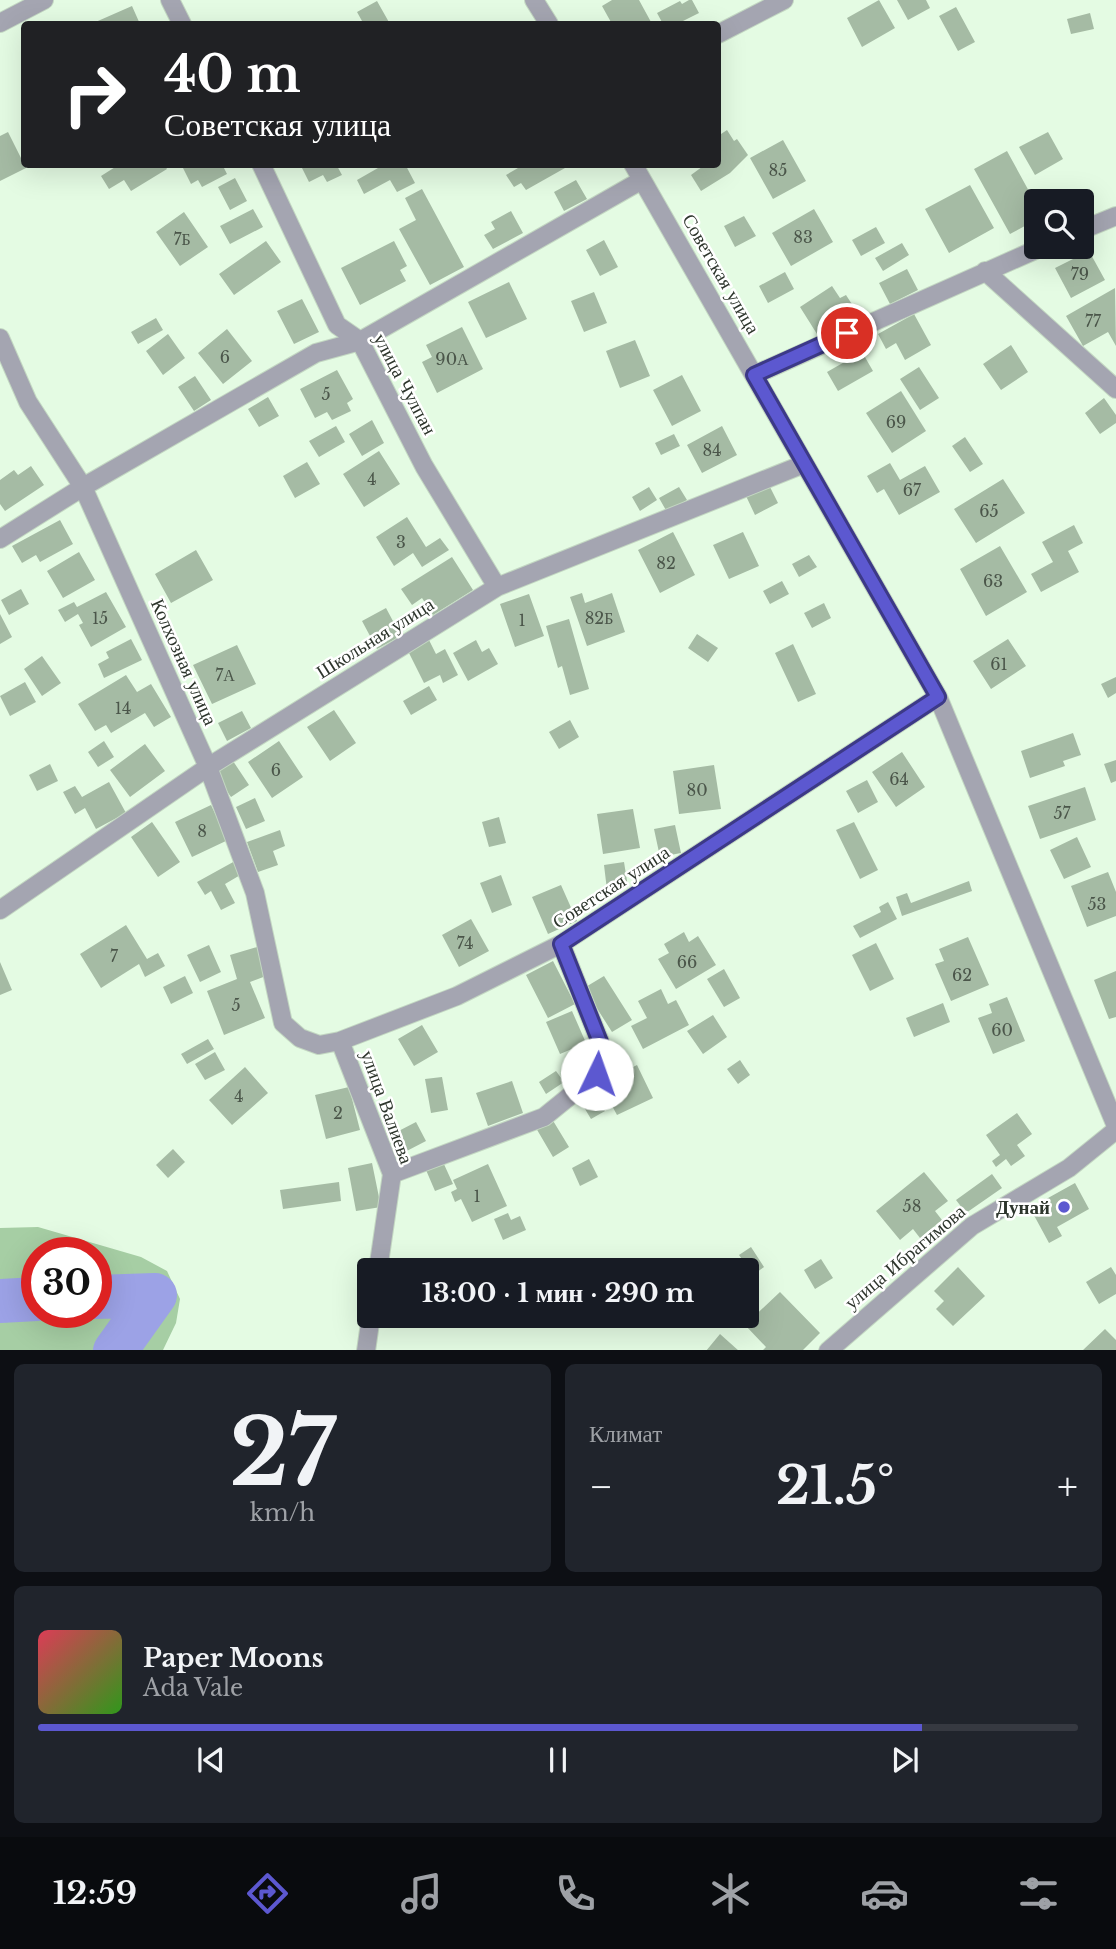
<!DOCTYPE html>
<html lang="ru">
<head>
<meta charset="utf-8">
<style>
  :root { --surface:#171b24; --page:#20242c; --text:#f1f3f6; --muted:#9ea1a6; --line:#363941; --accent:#5c58d0 }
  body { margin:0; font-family:"Libre Baskerville",serif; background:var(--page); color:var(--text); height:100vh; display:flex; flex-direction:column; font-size:26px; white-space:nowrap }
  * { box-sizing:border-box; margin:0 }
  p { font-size:23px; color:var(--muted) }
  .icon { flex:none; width:38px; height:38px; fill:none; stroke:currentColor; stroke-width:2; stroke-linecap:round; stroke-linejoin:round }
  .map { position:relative; height:1350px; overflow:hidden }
  .side { display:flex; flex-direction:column; gap:14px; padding:14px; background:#0d0f14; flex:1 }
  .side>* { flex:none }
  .hud { position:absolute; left:21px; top:21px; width:700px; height:147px; border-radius:7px; box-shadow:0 7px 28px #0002; background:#202124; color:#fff; overflow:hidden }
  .controls { position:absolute; left:1024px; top:189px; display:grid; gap:14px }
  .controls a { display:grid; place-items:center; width:70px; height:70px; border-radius:7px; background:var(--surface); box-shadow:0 7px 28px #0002; font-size:35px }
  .speed { position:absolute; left:21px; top:1237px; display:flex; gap:14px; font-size:35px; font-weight:700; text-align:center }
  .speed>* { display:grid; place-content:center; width:91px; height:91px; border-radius:50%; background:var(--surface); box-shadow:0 7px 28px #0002; line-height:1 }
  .speed .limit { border:10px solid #d22; background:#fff; color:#111 }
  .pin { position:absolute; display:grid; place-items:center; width:60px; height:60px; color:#fff; margin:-30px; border:4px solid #fff; border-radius:50%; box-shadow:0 2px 7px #0007 }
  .me { position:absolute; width:77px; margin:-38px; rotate:3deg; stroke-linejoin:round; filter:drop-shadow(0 0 5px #0008) }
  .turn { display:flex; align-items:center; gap:24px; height:147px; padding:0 28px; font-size:32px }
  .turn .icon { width:91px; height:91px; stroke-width:2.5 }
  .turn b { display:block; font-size:49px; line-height:60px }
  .big { font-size:52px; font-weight:700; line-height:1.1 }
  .side .tile { flex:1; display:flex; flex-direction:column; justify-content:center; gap:10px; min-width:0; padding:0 24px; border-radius:10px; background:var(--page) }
  .side .dial { align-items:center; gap:0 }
  .dial b { font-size:91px; line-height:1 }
  .song { display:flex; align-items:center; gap:21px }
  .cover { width:84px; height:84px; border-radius:10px; background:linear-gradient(135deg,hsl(350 70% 55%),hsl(110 70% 35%)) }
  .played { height:7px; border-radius:4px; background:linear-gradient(90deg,var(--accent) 85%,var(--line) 85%) }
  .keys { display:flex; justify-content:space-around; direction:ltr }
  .heat { display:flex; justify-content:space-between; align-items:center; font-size:38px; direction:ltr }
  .side .tiles { flex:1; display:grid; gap:14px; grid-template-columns:1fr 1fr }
  .tile:last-child { grid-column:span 2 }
  .trip { position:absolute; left:357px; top:1258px; width:402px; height:70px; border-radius:7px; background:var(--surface); box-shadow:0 7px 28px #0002; font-weight:700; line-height:70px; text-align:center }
  .menu { display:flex; height:112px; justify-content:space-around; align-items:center; background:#090b0e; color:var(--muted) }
  .menu .icon { width:49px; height:49px }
  .menu .selected { color:var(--accent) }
  .menu b { font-size:32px; color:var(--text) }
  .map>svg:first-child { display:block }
  .green { fill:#a6cea4; fill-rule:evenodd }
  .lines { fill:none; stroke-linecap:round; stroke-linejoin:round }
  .river { stroke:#9ca2e6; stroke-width:44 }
  .building { fill:#a5bba4 }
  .minor-casing { stroke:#c3d7c2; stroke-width:20 }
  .minor { stroke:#a4a5b1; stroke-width:18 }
  .route-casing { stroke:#3c3987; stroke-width:18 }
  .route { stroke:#5c58d0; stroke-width:12 }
  .poi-dot { fill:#5c58d0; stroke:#fff; stroke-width:2.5 }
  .labels { text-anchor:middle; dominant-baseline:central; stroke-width:5; stroke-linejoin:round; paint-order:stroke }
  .number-label { font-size:16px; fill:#4b564a }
  .street-label { font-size:19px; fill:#2d352c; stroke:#fff }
  .poi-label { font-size:19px; font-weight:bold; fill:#2d352c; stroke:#fff; text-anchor:end }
</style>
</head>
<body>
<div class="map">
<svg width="1116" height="1351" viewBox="0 0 1116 1351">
  <rect width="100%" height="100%" fill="#e4fbe3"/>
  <path class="green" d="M38 1227 141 1257 167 1271 180 1299 176 1323 163 1350H0V1228ZM37 1253H96V1312H37Z"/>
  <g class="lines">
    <path class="river" d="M96 1297 155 1295 115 1351
      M0 1301 37 1299"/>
  </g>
  <path class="building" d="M612 0H639L651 22 646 24H612L602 6Z
    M689 0H692L699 13 677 24H663L657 13 680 1 682 4Z
    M879 0 895 28 862 47 847 18Z
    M897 0H926L930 8 908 20Z
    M377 1 390 24H357L362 21 357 12Z
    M132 6 140 24H91Z
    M956 7 975 42 958 51 939 16Z
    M1090 13 1094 29 1071 34 1067 19Z
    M727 130 734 141 737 139 748 155 730 173 701 191 691 175 706 164H718V136Z
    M8 132 26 168 0 181V136Z
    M1048 132 1063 159 1035 175 1019 147Z
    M783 140 806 181 773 199 750 158Z
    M1007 151 1036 204V220L1010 234 974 169Z
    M120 164H164L167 169 131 191 124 180 109 189 101 176Z
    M181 164H222L227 174 202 187 198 180 191 184Z
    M300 164H336L342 175 327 182 323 175 309 182Z
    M385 164H405L415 183 397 192 390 180 364 194 357 180Z
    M515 164H563L565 168 526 190 521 183 514 187 506 175 518 168Z
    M235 178 247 201 230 210 218 187Z
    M576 180 587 199 564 211 554 192Z
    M970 185 994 228 949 253 925 209Z
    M422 189 464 267 430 285 399 229 416 220 405 198Z
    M253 209 263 227 230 244 220 226Z
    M814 209 833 242 791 266 772 233Z
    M511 211 523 233 493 249 484 235 495 229 491 222Z
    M184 212 208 247 180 266 156 232Z
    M744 216 756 236 735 247 724 226Z
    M876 227 885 243 861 256 852 240Z
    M604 240 618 267 600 276 586 250Z
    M266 241 281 262 234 295 219 274Z
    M394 241 407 266 400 270 406 281 360 305 341 268Z
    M902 243 909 255 883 271 875 258Z
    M1089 251 1105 280 1071 298 1055 268Z
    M907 269 918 290 890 304 879 283Z
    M785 272 794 289 768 303 759 286Z
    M509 282 527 319 486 338 468 302Z
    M832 286 840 298 846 295 857 312 835 327 833 324 817 334 800 307Z
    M1115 288 1116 346 1108 332 1083 346 1066 316Z
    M594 292 607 323 584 332 571 301Z
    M302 299 319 332 294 344 277 311Z
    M914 314 931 345 905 360 896 343 886 349 878 334Z
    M156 318 163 330 138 344 131 332Z
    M462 327 483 369 437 393 422 362 432 357 426 345Z
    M227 329 252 361 223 384 198 353Z
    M168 334 185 358 163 375 146 351Z
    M635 340 650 376 620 388 606 351Z
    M1011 345 1028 372 1001 390 983 364Z
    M862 352 873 371 838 391 827 372Z
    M919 367 939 398 920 410 900 379Z
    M337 370 353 399 347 403 351 411 332 420 327 412 315 418 300 389Z
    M682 375 701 411 672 426 653 390Z
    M195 376 211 400 194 411 178 387Z
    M901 391 926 431 892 453 866 413Z
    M268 397 279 416 259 427 248 409Z
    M1104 398 1116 415V423L1100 434 1085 413Z
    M372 420 384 443 362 456 349 434Z
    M336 426 345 442 319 457 309 441Z
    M722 426 737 455 702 473 687 445Z
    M674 434 680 446 661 455 655 443Z
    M965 437 983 464 970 472 952 446Z
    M379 451 400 484 364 507 343 474Z
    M307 462 320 484 295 498 283 476Z
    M890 463 900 480 925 466 940 492 899 515 884 489 877 493 867 476Z
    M31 466 44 485 5 511 0 504V480L14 470 18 475Z
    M1003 479 1025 513 976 543 954 509Z
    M769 485 778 503 755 515 746 496Z
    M649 487 657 500 640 511 632 497Z
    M679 487 687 500 667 512 659 498Z
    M407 517 426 547 440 538 449 550 422 567 413 553 394 566 376 537Z
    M60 520 73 544 40 562 36 555 22 563 12 546Z
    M1074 525 1083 543 1068 551 1079 572 1041 592 1031 574 1053 562 1042 542Z
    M673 532 695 575 660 593 638 550Z
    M743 532 759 566 729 579 713 545Z
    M1000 546 1027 592 986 616 960 569Z
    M196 550 213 580 171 603 155 574Z
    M79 552 95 580 63 598 47 571Z
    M809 555 817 567 799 577 792 564Z
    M452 557 473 590 433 615 422 598 412 605 401 589Z
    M782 581 789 594 770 604 763 591Z
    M21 589 29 604 9 615 1 600Z
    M106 592 126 627 91 647 79 625 83 623 78 614 65 622 58 610 74 602 77 607Z
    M582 593 585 603 612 593 625 632 587 646 570 597Z
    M529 594 544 636 515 647 500 604Z
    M824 603 831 618 812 628 804 613Z
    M386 608 401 636 377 649 362 621Z
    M0 614 12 637 0 644Z
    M569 619 589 689 570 695 562 666 558 668 546 626Z
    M697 634 718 648 708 662 688 648Z
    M131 639 142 660 104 678 98 664 109 658 106 652Z
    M1008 639 1026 666 991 689 973 661Z
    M429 640 436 654 445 649 458 675 443 683 440 675 424 683 408 651Z
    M476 640 482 652 489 648 498 664 468 681 453 653Z
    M793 644 816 694 798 702 775 653Z
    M237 645 256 684 212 704 193 665Z
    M42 656 61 683 42 696 24 669Z
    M126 675 137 692 151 684 171 717 154 727 145 713 111 733 106 725 95 731 78 704Z
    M1116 677V693L1108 698 1101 684Z
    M25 682 36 702 10 716 0 696Z
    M429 686 437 700 411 715 403 701Z
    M334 710 356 743 330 761 307 727Z
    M242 711 251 728 227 741 218 723Z
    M570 720 579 737 559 749 549 732Z
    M1073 733 1081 755 1063 761 1065 766 1030 778 1021 751Z
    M104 741 114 757 98 767 88 752Z
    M279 741 303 777 272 798 248 762Z
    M145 744 165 771 130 797 110 770Z
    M902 752 925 787 896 807 872 772Z
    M1116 760V781L1111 783 1104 764Z
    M233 761 249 785 231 797 215 774Z
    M50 764 58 781 37 791 29 775Z
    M714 765 721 809 679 814 673 771Z
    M867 780 878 802 858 813 846 791Z
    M109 782 126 813 96 829 85 808 75 814 63 792 75 786 82 797Z
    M1085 787 1096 820 1040 839 1028 806Z
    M255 798 265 821 246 829 236 807Z
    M211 805 228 840 192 857 175 822Z
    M633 809 640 848 603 854 597 814Z
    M499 817 506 843 489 847 482 822Z
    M152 822 180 862 158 877 131 837Z
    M854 822 878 870 860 879 836 830Z
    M675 825 681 853 660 857 654 829Z
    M280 830 285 846 273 851 278 865 258 872 247 842Z
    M1077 837 1091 867 1064 879 1050 850Z
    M235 861 242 874 225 884 235 903 221 910 211 891 205 895 197 882Z
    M624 862 628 887 607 890 604 865Z
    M1108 872 1116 892V916L1087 927 1071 886Z
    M501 875 512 905 492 913 480 883Z
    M969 881 972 891 902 916 896 897 907 893 911 903Z
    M561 885 577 921 548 934 532 897Z
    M888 902 897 919 860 938 853 926 881 912 879 907Z
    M471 919 489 951 459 967 442 935Z
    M126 925 147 959 158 953 165 966 145 977 139 964 101 988 80 954Z
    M684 932 689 942 698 936 716 965 676 989 658 959 669 953 664 944Z
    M968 937 989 985 951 1001 935 964 944 961 939 949Z
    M876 943 894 979 870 991 852 955Z
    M209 945 221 972 200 982 187 955Z
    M257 947 266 976 250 982 265 1018 224 1035 207 991 237 979 230 955Z
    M553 961 575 1004 548 1018 526 975Z
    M0 962 12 990 0 995Z
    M724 969 740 998 724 1007 707 979Z
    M1116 971V1017L1109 1019 1094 980Z
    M185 976 193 993 171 1004 163 987Z
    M604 976 632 1020 612 1032 584 988Z
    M661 989 668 1004 676 1000 689 1025 643 1049 631 1026 647 1018 638 1001Z
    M1007 997 1025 1041 993 1054 978 1018 992 1013 989 1004Z
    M943 1003 950 1022 914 1037 906 1018Z
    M572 1011 586 1043 560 1054 546 1022Z
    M713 1015 727 1037 703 1054 687 1031Z
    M422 1025 438 1052 414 1066 398 1039Z
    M208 1039 214 1049 187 1064 181 1054Z
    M215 1052 225 1070 205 1080 195 1064Z
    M740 1060 750 1075 738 1084 727 1069Z
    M637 1065 653 1098 617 1115 604 1091 623 1082 619 1074Z
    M245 1067 268 1093 232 1125 209 1100Z
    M556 1071 564 1082 546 1094 539 1082Z
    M442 1077 448 1110 431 1113 425 1079Z
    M512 1081 523 1113 488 1126 476 1093Z
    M349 1087 360 1130 326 1139 315 1095Z
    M592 1091 605 1111 591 1119 579 1099Z
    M1017 1113 1032 1134 1017 1145 1025 1156 1011 1166 1006 1159 996 1167 992 1161 1000 1155 986 1135Z
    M552 1119 569 1147 553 1157 536 1128Z
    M416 1122 426 1141 399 1155 389 1136Z
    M173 1149 185 1162 168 1178 156 1165Z
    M589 1159 598 1177 580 1186 572 1168Z
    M443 1162 453 1184 435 1191 426 1170Z
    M372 1163 381 1207 356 1211 348 1168Z
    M488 1164 507 1206 472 1222 461 1199 455 1202 451 1192 457 1189 453 1180Z
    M924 1172 948 1201 935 1211 942 1220 920 1238 913 1229 900 1240 876 1211Z
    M992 1174 1002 1188 966 1213 956 1200Z
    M339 1182 341 1201 283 1209 280 1190Z
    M1075 1183 1089 1209 1057 1227 1062 1236 1049 1243 1030 1208Z
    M508 1213 511 1220 520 1216 526 1230 503 1240 494 1219Z
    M751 1247 764 1267 753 1275 739 1255Z
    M821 1259 833 1278 815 1289 804 1270Z
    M958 1267 985 1296 953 1326 936 1309 944 1301 934 1291Z
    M1111 1267 1116 1275V1294L1099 1304 1086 1282Z
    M780 1292 820 1333 802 1351H762L766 1347 745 1325Z
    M1105 1329 1116 1340V1351H1082Z
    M720 1334 739 1351H706Z"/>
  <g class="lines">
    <g class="minor-casing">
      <path id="minor" d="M170 0 182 24
        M534 0 549 24
        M0 23 44 0
        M718 34 784 0
        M261 164 337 325 360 341 424 466 497 587
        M633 164 938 697 1116 1126
        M1082 230 1116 216
        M985 271 1116 389
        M0 338 28 402 83 487 208 767 255 893 283 1023 300 1038 319 1045 340 1041 457 996 561 944 938 697
        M754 375 1042 247
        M0 539 83 487 316 353 360 341 642 180
        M0 910 208 767 497 587 804 464
        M340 1041 392 1174 378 1270
        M392 1174 544 1117 597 1074 600 1042 561 944
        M366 1351 371 1316
        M828 1351 972 1226 1069 1168 1116 1130"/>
    </g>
    <use href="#minor" class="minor"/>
  </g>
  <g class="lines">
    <g class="route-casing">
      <path id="route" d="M597 1074 600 1042 561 944 938 697 754 375 847 333"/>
    </g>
    <use href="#route" class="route"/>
  </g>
  <circle class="poi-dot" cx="1064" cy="1207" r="7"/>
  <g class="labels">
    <g class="number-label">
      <text x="778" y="170">85</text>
      <text x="803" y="237">83</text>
      <text x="182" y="239">7Б</text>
      <text x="1080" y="274">79</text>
      <text x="1093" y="321">77</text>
      <text x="225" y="357">6</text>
      <text x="452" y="359">90А</text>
      <text x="326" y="394">5</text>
      <text x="896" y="422">69</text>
      <text x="712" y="450">84</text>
      <text x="372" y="479">4</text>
      <text x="912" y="490">67</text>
      <text x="989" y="511">65</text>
      <text x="401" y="542">3</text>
      <text x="666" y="563">82</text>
      <text x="993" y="581">63</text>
      <text x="100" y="618">15</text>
      <text x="599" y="618">82Б</text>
      <text x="522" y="620">1</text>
      <text x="999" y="664">61</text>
      <text x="225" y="675">7А</text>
      <text x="123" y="708">14</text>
      <text x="276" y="770">6</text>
      <text x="899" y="779">64</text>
      <text x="697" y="790">80</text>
      <text x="1062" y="813">57</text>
      <text x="202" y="831">8</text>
      <text x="1097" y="904">53</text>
      <text x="465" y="943">74</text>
      <text x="114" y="956">7</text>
      <text x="687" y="962">66</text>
      <text x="962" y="975">62</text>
      <text x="236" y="1005">5</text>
      <text x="1002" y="1030">60</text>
      <text x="239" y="1096">4</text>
      <text x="338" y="1113">2</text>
      <text x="477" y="1196">1</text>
      <text x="912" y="1206">58</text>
    </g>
    <g class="street-label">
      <text transform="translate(721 274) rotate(60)">Советская улица</text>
      <text transform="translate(405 384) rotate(62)">улица Чулпан</text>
      <text transform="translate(375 638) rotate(-32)">Школьная улица</text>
      <text transform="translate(184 662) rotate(66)">Колхозная улица</text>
      <text transform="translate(611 887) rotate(-33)">Советская улица</text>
      <text transform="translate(387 1107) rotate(70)">улица Валиева</text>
      <text transform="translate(905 1257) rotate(-40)">улица Ибрагимова</text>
    </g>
    <g class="poi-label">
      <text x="1050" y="1207">Дунай</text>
    </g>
  </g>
</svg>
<div class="controls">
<a><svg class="icon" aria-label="search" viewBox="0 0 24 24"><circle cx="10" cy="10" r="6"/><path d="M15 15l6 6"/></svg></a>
</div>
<div class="speed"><div class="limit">30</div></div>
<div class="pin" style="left:847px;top:333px;background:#d93025"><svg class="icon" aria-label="arrive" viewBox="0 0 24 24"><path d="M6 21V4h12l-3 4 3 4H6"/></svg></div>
<svg class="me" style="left:597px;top:1074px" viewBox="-20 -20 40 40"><circle r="19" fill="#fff"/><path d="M0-13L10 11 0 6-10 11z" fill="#5c58d0"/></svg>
<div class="trip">13:00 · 1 мин · 290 m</div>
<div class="hud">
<div class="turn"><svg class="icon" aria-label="right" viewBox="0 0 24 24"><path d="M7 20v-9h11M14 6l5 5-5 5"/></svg><div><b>40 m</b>Советская улица</div></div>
</div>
</div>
<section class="side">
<div class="tiles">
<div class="tile dial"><b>27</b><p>km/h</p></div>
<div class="tile"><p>Климат</p>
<div class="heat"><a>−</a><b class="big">21.5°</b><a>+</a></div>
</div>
<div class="tile">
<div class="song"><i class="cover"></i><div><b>Paper Moons</b><p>Ada Vale</p></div></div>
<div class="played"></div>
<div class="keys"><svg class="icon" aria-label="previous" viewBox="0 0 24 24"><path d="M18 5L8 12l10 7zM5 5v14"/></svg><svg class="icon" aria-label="pause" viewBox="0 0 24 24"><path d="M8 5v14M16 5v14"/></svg><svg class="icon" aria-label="next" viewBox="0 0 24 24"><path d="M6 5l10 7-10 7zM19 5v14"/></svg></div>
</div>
</div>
</section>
<nav class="menu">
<b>12:59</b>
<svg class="icon selected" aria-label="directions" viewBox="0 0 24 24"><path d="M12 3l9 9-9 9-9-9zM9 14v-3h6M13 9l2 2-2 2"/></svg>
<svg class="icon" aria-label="music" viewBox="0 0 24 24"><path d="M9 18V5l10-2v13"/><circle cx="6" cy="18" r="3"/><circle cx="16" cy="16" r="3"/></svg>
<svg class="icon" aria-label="phone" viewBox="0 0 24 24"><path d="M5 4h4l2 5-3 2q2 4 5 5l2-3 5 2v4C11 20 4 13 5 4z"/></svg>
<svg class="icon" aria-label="climate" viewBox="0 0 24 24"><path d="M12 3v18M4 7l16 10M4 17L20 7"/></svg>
<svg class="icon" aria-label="car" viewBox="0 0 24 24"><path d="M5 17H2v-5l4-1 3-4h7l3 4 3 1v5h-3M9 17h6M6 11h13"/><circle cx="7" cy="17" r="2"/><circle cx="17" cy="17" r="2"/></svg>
<svg class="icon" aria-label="filters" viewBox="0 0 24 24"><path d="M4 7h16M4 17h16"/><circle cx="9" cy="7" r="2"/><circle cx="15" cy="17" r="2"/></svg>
</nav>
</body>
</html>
